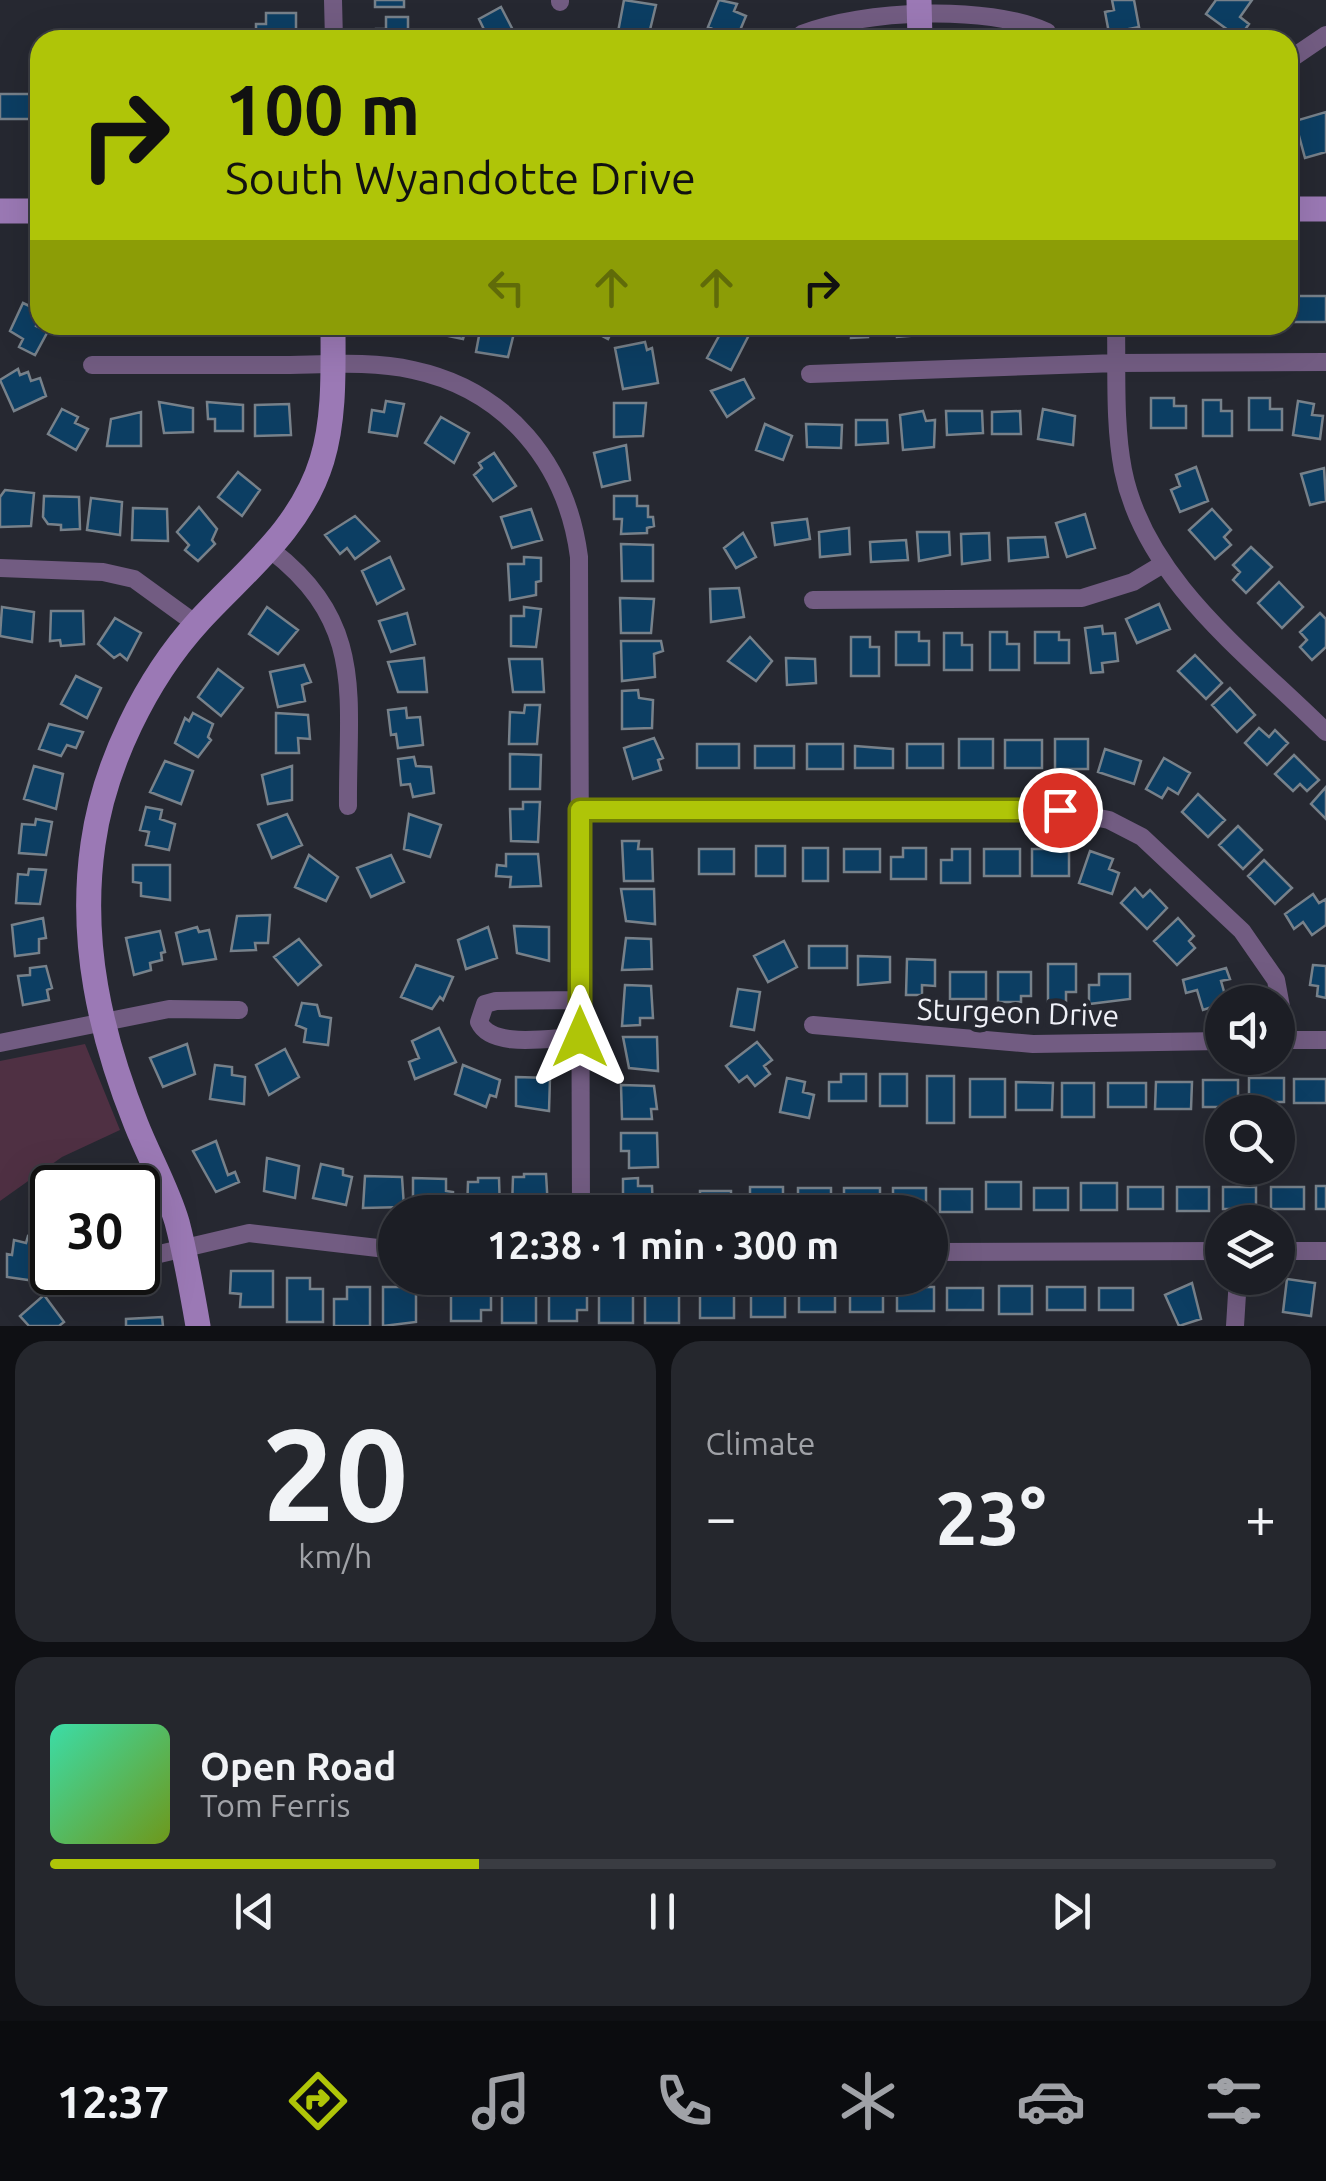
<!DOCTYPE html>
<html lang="en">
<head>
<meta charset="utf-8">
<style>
  :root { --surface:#1c1e25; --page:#25272d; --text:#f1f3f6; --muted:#a0a2a7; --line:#3a3c42; --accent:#afc508 }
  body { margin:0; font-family:Ubuntu,sans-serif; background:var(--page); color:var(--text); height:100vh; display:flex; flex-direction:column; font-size:38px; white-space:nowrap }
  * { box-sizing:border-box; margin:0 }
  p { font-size:32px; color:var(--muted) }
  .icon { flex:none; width:55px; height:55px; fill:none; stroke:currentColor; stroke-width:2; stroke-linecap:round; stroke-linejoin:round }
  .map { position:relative; height:1326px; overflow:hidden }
  .drawer { display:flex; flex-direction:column; gap:15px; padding:15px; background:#0f1014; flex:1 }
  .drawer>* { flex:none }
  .guide { position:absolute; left:30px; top:30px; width:1268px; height:305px; border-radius:30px; box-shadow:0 10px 40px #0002,0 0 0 2px var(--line); background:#afc508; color:#111; overflow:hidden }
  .tools { position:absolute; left:1205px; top:985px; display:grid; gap:20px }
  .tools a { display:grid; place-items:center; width:90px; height:90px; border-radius:50%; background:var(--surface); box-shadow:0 10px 40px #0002,0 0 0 2px var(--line); font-size:50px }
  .speed { position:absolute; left:30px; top:1165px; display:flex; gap:20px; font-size:50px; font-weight:700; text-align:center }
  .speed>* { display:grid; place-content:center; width:130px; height:130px; border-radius:50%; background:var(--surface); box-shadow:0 10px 40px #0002,0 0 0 2px var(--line); line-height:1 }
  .speed .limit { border:5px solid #111; border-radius:15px; background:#fff; color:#111 }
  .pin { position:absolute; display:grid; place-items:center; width:85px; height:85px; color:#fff; margin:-42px; border:5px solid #fff; border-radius:50%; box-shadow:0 2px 10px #0007 }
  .me { position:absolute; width:110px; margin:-55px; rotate:0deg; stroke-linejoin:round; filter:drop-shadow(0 0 8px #0008) }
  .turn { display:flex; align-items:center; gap:35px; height:210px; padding:0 30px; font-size:45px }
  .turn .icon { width:130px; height:130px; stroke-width:2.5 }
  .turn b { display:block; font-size:70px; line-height:85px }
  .lanes { display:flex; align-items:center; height:95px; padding:0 30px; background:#0003; justify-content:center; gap:50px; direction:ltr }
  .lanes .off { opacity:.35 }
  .big { font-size:75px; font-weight:600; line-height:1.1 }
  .drawer .card { flex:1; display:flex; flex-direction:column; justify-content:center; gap:15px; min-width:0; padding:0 35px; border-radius:30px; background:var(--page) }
  .drawer .dial { align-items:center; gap:0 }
  .dial b { font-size:130px; line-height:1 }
  .song { display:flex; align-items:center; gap:30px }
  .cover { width:120px; height:120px; border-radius:15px; background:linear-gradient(135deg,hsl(160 70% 55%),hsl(80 70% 35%)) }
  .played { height:10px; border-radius:5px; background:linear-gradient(90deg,var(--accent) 35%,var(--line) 35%) }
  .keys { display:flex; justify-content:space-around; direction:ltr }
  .heat { display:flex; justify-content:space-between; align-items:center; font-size:55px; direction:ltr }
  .drawer .tiles { flex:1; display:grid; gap:15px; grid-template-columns:1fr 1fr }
  .card:last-child { grid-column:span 2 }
  .trip { position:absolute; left:378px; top:1195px; width:570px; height:100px; border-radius:50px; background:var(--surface); box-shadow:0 10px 40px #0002,0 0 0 2px var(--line); font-weight:600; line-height:100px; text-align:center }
  .menu { display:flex; height:160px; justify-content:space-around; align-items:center; background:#0b0c0f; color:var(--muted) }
  .menu .icon { width:70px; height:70px }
  .menu .current { color:var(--accent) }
  .menu b { font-size:45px; color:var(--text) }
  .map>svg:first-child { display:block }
  .green { fill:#4f3043 }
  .building { fill:#0c3e63; stroke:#77818a; stroke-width:2.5 }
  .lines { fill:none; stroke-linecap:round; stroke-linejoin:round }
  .street { stroke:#725c82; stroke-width:18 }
  .secondary { stroke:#9b79b5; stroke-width:25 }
  .route-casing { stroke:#728005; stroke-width:25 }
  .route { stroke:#afc508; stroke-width:18 }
  .labels { text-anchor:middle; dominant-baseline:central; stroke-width:10; stroke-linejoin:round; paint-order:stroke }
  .street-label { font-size:30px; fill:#eff0f7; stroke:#262831 }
</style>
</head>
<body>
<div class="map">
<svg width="1326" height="1326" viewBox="0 0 1326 1326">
  <rect width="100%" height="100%" fill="#262831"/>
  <path class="green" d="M85 1044 120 1130 62 1157 0 1201V1061Z"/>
  <path class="building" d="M375 0H404V7H375Z
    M624 0 656 5 648 38 618 32Z
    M719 0 737 4 734 11 746 16 736 40 708 27Z
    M1112 0H1134L1139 27 1109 33 1105 12 1114 10Z
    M1216 0H1252L1240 17 1249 24 1239 38 1206 14Z
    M501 7 516 36 489 40 479 19Z
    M266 13H296V37H256V24H266Z
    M386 17H408V40H376V29H386Z
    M0 94H40V119H0Z
    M1326 112V152L1305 158 1295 121Z
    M1292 296H1326V322H1292Z
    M23 303 40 311 36 326 48 331 35 355 19 347 23 339 10 331Z
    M441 325H467L463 339 439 334Z
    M481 325H516L508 357 476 352Z
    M581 325H615L608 339Z
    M725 325 749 335 731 370 707 358Z
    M852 325H868V337L851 338Z
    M897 325H931L932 334 897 337Z
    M990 325H1027V328L990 331Z
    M645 342 647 350 652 348 658 383 623 389 615 348Z
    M18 369 20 375 28 372 31 381 40 378 46 396 14 411 0 380Z
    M744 379 754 398 727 417 711 391Z
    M1151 398H1174V406H1186V428H1151Z
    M1249 398H1270V409H1282V430H1249Z
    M1203 400H1221V411H1232V436H1203Z
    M386 401 404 404 397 436 369 432 372 410 384 412Z
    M1298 401 1314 404 1312 415 1323 416 1320 439 1293 435Z
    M159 402 193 408V432L164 433Z
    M207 402 243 405V431H215V419H208Z
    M614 403H646L643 436 614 437Z
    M289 404 291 435 255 436V405Z
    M62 409 78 417 75 423 88 429 76 450 48 434Z
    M1043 409 1075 416 1073 445 1038 439Z
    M923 411 926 421 935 420 934 447 903 450 900 415Z
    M946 411H982L983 433 947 435Z
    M1020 411 1021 434H992V412Z
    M141 412V446H107L111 419Z
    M441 417 469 433 454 463 425 443Z
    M856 420H887L888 443 856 445Z
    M765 424 792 436 783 460 756 450Z
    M806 424 842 425 841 448 807 447Z
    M626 445 630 480 602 487 594 453Z
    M494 453 516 486 493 501 474 475 482 468 479 463Z
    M1196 467 1208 501 1180 512 1171 490 1180 486 1176 475Z
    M1324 468 1326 501 1310 505 1301 474Z
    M238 472 260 490 242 516 218 497Z
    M5 490 34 493 31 526 0 527V497Z
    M44 496 79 497 80 529 61 530V525L48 524 43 517Z
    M614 496H637V506H648V517H653L654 526 647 528V533L621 534 622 519H614Z
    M91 498 122 502 120 535 87 530Z
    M199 507 217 529 212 540 215 544 198 561 185 550 189 545 177 532Z
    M133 508 167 509 168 541 132 540Z
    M531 509 542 540 512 548 501 517Z
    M1212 509 1231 530 1224 537 1231 545 1215 559 1189 530Z
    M1085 514 1095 548 1067 557 1056 523Z
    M355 516 379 541 355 559 347 548 340 554 325 535Z
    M807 519 810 539 775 545 772 523Z
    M849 528 850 554 820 557 819 532Z
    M917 532H949L950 555 919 561Z
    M743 533 756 557 736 568 724 548Z
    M989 533 990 560 962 564 961 534Z
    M1045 537 1048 557 1009 561 1008 538Z
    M906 540 908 560 871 562 870 542Z
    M621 544 653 545V581H622Z
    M1251 547 1272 567 1246 593 1233 580 1240 572 1233 565Z
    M390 557 404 589 377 604 362 571Z
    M524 557 541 558V581L536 582V595L510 600 508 564H524Z
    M1279 582 1303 607 1282 628 1258 603Z
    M739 588 744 617 711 622 710 589Z
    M620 598 654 599 651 633H621Z
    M1159 604 1170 629 1137 643 1126 619Z
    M2 607 34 612 32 642 0 636Z
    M267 607 298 630 278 654 249 634Z
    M524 607 541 609 536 647 511 646V616H524Z
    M51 611H83L84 644 61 646 60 640 50 641Z
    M407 613 415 644 391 652 379 621Z
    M1320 613 1326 619V647L1312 660 1300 647 1307 640 1300 632Z
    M115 618 141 633 127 660 120 654 114 658 98 644Z
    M1102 626 1103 634 1115 633 1118 661 1102 663 1103 672 1091 673 1085 628Z
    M896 632H919V641H929V665H896Z
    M990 632H1007V644H1019V670H990Z
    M1035 632H1059V640H1069V663H1035Z
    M944 633H962V645H972V670H944Z
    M750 637 772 661 756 681 728 661Z
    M851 637H870V647H879V676H851Z
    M621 641H661L663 651 654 654 655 677 622 681Z
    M1195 655 1222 683 1206 699 1178 671Z
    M424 658 427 692H398L388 662Z
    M786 658 815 659 816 683 787 685Z
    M509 659H542L544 692H513Z
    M304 665 311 682 302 685 305 701 278 707 270 672Z
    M218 669 243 688 221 716 198 697Z
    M76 676 101 688 87 718 61 704Z
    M1230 688 1255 715 1237 732 1212 705Z
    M638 690 639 698 653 700 652 728 622 729V691Z
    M525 705H540L537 744H509L510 712 524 713Z
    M406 708 407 718 420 717 423 745 398 748 396 734 391 735 388 710Z
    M193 713 213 724 208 737 211 740 198 757 175 743 185 718 189 721Z
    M276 713 308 715 310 739 298 738 299 753H276Z
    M49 724 83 732 76 748 67 745 61 756 39 749Z
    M1259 728 1269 737 1275 730 1288 743 1267 765 1245 743Z
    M654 738 663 758 658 760 661 770 633 779 624 748Z
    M959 739H993V768H959Z
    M1055 739H1088V769H1055Z
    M1005 740H1042V768H1005Z
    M697 744H739V768H697Z
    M807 744H843V769H807Z
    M907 744H943V768H907Z
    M755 746H794V768H755Z
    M855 746 893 749V768H855Z
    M1105 749 1141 761 1134 784 1098 772Z
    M510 754 541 755 540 789H510Z
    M1294 755 1319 780 1307 791 1300 784 1293 791 1275 774Z
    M414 757 416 766 431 767 434 793 413 797 410 784 401 785 398 759Z
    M1164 758 1190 773 1178 794 1168 788 1162 798 1146 789Z
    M165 761 193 771 181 804 150 792Z
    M34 766 63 774 56 809 24 799Z
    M292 766V800L268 804 262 775Z
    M1326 787V819L1311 804Z
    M1198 794 1225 820 1208 837 1182 812Z
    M523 802H540L538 842 511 841 510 809H523Z
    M146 807 162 810 160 819 175 824 169 850 146 845 149 832 140 830Z
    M287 814 302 845 272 858 258 825Z
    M409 814 441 825 430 857 404 849Z
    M36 819 52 822 46 855 19 853 22 824 35 825Z
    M1238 826 1262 850 1243 869 1219 845Z
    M622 841H639L638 849H652L653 881H624Z
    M756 846H785V876H756Z
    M803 848H828V881H803Z
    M903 848H926V879H891V857H903Z
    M699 849H734V874H699Z
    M844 849H880V872H844Z
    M952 849H970V883H941V860H952Z
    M984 849H1020V876H984Z
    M1032 849H1069V876H1032Z
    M1090 851 1113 859 1109 869 1119 873 1112 894 1079 883Z
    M506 854H538L541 886 510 887 511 877 496 876 497 865 506 866Z
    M309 855 338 877 326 901 295 887Z
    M391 855 404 882 371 897 357 868Z
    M1264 860 1292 888 1275 904 1248 876Z
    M133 865H170V900L141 896V883L133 882Z
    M29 869 46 870 40 904 16 903 18 874 28 875Z
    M1135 888 1143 897 1150 890 1167 908 1147 929 1121 903Z
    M621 889H654L655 924 626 921Z
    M1313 894 1319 903 1326 899V925L1312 935 1303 922 1294 929 1285 914Z
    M270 915 268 943H255L256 950 231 951 237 916Z
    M43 918 46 938 39 939V953L15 956 12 925Z
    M1178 918 1194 936 1189 941 1195 948 1177 965 1154 941Z
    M514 926 549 927V961L517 953Z
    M197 927 199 932 209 930 216 959 183 964 176 933Z
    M488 927 497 958 466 969 458 940Z
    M160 931 165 952 161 953 162 960 150 963 151 970 134 975 126 938Z
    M626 938 651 939 652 969 622 970Z
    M299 939 321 965 298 985 274 957Z
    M784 941 797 967 768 982 754 956Z
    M809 946H847V968H809Z
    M858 956 890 957V982L858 985Z
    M907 959 935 960V986L922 985V995H906Z
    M1048 964H1076V992H1066V1002H1048Z
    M416 965 453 977 443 1000 440 997 432 1009 401 997Z
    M1313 965 1326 966V998L1317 996 1318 986 1310 985Z
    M46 966 52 988 47 990 49 1000 23 1005 18 976 30 975V968Z
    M1226 968 1230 979 1221 981 1227 1002 1203 1010 1197 990 1186 993 1183 980Z
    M950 972H986V999H950Z
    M998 972H1031V996H1021V1002H998Z
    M1099 974H1130V999L1089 1004V985H1099Z
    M625 985 651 986 653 1018H640V1025L622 1026Z
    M738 989 760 992 754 1030 731 1026Z
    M302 1003 317 1005 320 1016 331 1018 328 1045 304 1042 306 1029 296 1025Z
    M439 1028 456 1062 415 1079 409 1062 419 1058 412 1041Z
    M623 1037H657L658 1071 629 1068Z
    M757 1042 772 1060 764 1066 770 1074 755 1086 747 1076 739 1082 726 1066Z
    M187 1044 195 1074 163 1087 150 1058Z
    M285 1049 299 1077 269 1095 256 1065Z
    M215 1065 232 1067V1075L245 1077 244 1104 210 1099Z
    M463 1065 500 1080 496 1097 490 1095 486 1107 455 1094Z
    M841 1074H866V1101H829V1082H841Z
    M880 1074H907V1106H880Z
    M927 1076H954V1123H927Z
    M516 1077 550 1078 549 1111 516 1106Z
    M787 1078 805 1082 803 1092 814 1095 809 1118 780 1112Z
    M1249 1078H1284V1102H1249Z
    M970 1079H1005V1117H970Z
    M1294 1079H1326V1103H1294Z
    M1203 1080H1238V1107H1203Z
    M1016 1082 1053 1083 1052 1110H1016Z
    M1156 1082H1192L1191 1109H1155Z
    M1062 1083H1094V1117H1062Z
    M1108 1083H1146V1107H1108Z
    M621 1085 654 1086 657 1109H651L652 1119H622Z
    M621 1133H657L658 1167 629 1168V1151H621Z
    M216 1141 228 1175 235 1172 239 1182 216 1192 193 1151Z
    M267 1158 299 1166 295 1198 264 1191Z
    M321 1164 343 1169V1175L352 1177 346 1205 313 1198Z
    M116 1165 128 1188H92L88 1179Z
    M524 1174H546L548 1208 512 1207 513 1177H524Z
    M365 1176 402 1177 404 1207 363 1208Z
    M413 1178 446 1179V1191L453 1192V1209L413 1205Z
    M478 1178H499L500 1211 467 1212 468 1182H478Z
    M638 1178V1186H652L653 1212H623V1179Z
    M986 1182H1021V1209H986Z
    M1081 1183H1117V1210H1081Z
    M1316 1186H1326V1209H1316Z
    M750 1187H783V1212H750Z
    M1128 1187H1163V1209H1128Z
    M1177 1187H1209V1211H1177Z
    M1223 1187H1256V1209H1223Z
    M1271 1187H1304V1209H1271Z
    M52 1188V1227L32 1208Z
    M798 1188H831V1212H798Z
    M844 1188H880V1210H844Z
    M893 1188H926V1212H893Z
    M1034 1188H1068V1210H1034Z
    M940 1189H972V1212H940Z
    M700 1191H731V1212H700Z
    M28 1236 43 1239 35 1281 7 1277V1254L12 1255 14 1240 26 1243Z
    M231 1271H273V1307H240L241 1294 230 1293Z
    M287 1278H310V1289H323V1322H287Z
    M1287 1279 1315 1283 1311 1316 1283 1312Z
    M1192 1283 1201 1319 1179 1326 1165 1295Z
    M999 1286H1032V1314H999Z
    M347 1287H370V1326H334V1299H347Z
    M383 1287H416V1322L383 1326Z
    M502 1287H536V1323H502Z
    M850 1287H883V1312H850Z
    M897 1287H934V1311H897Z
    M1047 1287H1085V1310H1047Z
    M599 1288H633V1323H599Z
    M799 1288H835V1312H799Z
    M947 1288H983V1310H947Z
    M1099 1288H1133V1310H1099Z
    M700 1289H734V1318H700Z
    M751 1289H785V1317H751Z
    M451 1290H491V1310H481V1321H451Z
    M549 1290H587V1310H577V1321H549Z
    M645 1291H679V1323H645Z
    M44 1295 64 1322 59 1326H29L20 1316Z
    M162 1317 163 1326H126V1319Z"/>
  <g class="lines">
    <path class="street" d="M333 0 334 40
      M560 2V0
      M802 34C863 10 987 4 1047 32
      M1292 58 1326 35
      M1116 325C1117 373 1114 423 1123 470 1145 581 1250 656 1326 732
      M92 365C153 365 214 365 276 365 321 365 369 360 413 370 507 390 567 464 579 557L581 1212
      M810 374 1117 363 1326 362
      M271 550C367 624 347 697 348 806
      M0 568 103 572 134 579 196 624
      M813 600 1082 598 1133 582 1163 564
      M579 811 1060 810 1109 820 1142 837 1242 931 1276 980 1287 1039
      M580 1000 496 1001 485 1004 479 1022C492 1050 553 1037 580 1037
      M813 1025 1033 1044 1222 1041
      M1278 1040H1326
      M0 1043 169 1009 239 1010
      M1278 1251H1326
      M930 1252 1222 1251
      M138 1259 249 1233 395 1250
      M1235 1326 1238 1278"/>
    <path class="secondary" d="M919 0 920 40
      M1288 209H1326
      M0 211H40
      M198 1326C192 1291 186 1256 177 1222 167 1188 149 1157 136 1124 100 1034 79 941 93 844 104 765 146 679 199 621 246 570 301 529 322 460 335 417 333 370 333 325"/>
  </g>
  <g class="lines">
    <g class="route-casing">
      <path id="route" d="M580 1037V810H1060"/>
    </g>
    <use href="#route" class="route"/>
  </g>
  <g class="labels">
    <g class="street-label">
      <text transform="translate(1018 1012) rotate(2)">Sturgeon Drive</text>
    </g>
  </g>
</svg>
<div class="tools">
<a><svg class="icon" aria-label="sound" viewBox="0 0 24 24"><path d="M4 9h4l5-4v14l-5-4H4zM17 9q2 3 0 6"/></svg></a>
<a><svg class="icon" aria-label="search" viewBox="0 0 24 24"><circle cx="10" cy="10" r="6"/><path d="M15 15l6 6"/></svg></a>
<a><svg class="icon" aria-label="layers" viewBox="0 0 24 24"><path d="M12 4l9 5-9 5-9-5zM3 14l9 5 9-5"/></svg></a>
</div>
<div class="speed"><div class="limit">30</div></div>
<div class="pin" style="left:1060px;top:810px;background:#d93025"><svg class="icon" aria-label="arrive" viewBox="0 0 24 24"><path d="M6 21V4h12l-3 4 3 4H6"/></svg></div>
<svg class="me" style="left:580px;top:1037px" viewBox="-20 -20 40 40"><path d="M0-17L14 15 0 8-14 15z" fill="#afc508" stroke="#fff" stroke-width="4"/></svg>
<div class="trip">12:38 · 1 min · 300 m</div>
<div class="guide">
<div class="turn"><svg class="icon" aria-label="right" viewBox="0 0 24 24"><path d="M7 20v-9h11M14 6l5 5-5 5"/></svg><div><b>100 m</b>South Wyandotte Drive</div></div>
<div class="lanes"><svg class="icon off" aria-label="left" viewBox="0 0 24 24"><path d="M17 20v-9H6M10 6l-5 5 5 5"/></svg><svg class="icon off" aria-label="ahead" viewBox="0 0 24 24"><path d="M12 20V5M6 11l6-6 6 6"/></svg><svg class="icon off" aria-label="ahead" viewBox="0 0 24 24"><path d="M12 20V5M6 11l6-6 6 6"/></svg><svg class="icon" aria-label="right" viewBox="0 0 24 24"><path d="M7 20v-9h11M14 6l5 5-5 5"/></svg></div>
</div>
</div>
<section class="drawer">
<div class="tiles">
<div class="card dial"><b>20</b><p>km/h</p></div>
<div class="card"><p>Climate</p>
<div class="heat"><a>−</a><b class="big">23°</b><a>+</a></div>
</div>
<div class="card">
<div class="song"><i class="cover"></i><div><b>Open Road</b><p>Tom Ferris</p></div></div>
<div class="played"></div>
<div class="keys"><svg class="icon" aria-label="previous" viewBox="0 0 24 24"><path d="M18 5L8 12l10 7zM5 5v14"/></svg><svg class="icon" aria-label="pause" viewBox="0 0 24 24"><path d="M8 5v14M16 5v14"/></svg><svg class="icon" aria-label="next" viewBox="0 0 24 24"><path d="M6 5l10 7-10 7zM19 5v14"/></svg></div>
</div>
</div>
</section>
<nav class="menu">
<b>12:37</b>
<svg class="icon current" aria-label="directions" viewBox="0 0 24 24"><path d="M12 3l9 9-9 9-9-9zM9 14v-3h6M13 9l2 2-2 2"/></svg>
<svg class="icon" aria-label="music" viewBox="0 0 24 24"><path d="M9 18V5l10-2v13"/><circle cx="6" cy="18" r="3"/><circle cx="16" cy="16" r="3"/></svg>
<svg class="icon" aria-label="phone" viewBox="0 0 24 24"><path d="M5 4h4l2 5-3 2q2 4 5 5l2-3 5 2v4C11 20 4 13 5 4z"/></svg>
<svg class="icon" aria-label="climate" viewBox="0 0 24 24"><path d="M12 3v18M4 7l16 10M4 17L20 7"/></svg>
<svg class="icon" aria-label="car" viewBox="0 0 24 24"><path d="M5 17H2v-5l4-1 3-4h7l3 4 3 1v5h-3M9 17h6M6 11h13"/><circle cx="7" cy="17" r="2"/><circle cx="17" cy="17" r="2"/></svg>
<svg class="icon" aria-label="filters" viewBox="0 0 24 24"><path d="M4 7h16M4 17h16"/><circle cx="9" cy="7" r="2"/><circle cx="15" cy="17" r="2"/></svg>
</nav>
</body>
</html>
